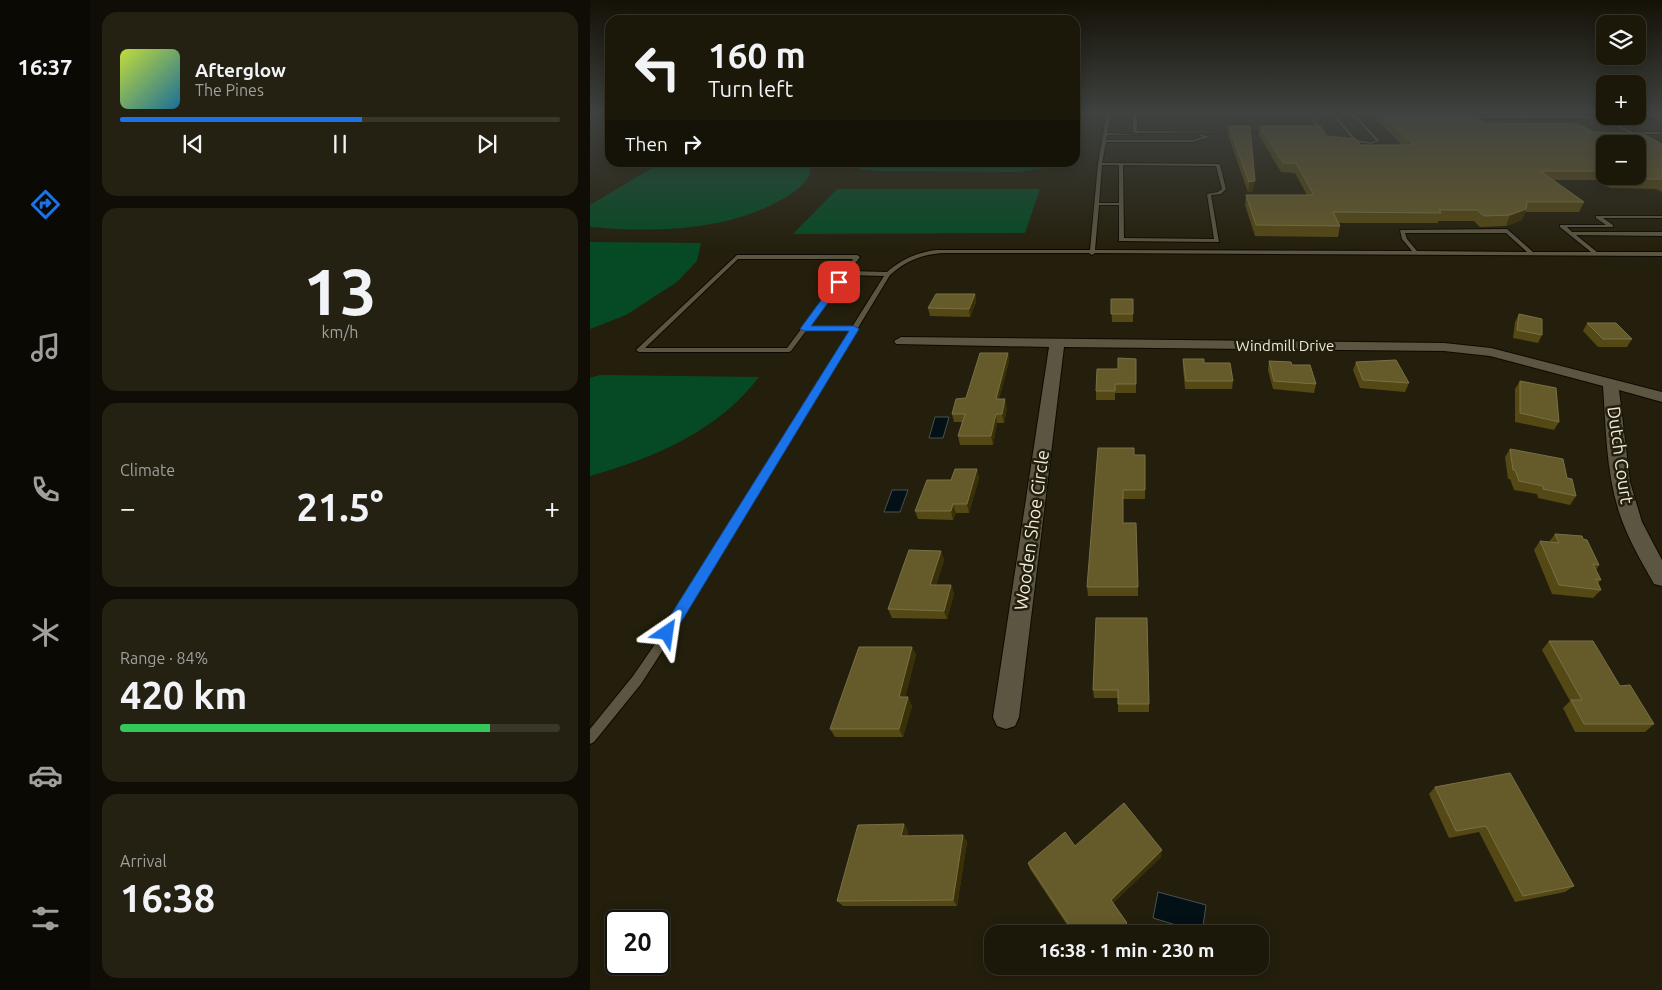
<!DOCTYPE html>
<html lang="en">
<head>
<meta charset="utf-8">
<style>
  :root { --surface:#1b1709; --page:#242012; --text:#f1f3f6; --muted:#a09f9c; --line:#39362a; --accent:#1a73e8 }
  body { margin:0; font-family:Ubuntu,sans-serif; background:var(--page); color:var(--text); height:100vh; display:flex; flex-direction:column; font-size:19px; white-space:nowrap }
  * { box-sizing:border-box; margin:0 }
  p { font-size:16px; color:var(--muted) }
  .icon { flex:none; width:28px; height:28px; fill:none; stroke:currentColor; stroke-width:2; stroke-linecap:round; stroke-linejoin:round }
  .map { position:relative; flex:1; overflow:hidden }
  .panel { display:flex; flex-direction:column; gap:12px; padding:12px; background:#0f0d05; width:500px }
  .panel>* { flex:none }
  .hud { position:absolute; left:15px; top:15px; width:475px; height:152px; border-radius:15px; box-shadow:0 2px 12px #0003,0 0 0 1px var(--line); background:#1b1709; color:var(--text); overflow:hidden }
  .fabs { position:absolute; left:1006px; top:15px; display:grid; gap:10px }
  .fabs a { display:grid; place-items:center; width:50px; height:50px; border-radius:10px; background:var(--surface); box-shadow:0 2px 12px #0003,0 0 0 1px var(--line); font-size:25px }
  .speed { position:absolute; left:15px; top:910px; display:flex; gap:10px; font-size:25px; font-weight:700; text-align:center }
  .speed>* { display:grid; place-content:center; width:65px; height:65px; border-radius:50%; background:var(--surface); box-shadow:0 2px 12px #0003,0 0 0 1px var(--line); line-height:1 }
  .speed .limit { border:2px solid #111; border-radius:8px; background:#fff; color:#111 }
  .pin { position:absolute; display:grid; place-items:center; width:42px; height:42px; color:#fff; margin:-21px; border-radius:10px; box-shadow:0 2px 8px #0006 }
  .me { position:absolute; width:55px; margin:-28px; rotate:32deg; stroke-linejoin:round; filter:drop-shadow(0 0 4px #0008) }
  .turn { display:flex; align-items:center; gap:18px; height:105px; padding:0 20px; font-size:22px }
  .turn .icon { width:65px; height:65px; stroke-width:2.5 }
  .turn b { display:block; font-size:35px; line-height:42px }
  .then { display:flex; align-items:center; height:48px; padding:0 20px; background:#0003; gap:10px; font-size:19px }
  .big { font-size:38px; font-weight:600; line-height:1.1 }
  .panel .tile { flex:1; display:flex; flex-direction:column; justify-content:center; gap:8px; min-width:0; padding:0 18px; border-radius:15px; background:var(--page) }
  .panel .dial { align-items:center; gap:0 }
  .dial b { font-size:65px; line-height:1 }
  .song { display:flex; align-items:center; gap:15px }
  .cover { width:60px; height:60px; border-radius:8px; background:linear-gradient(135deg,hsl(70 70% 55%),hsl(200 70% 35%)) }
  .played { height:5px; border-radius:2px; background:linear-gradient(90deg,var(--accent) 55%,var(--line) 55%) }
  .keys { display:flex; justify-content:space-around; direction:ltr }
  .heat { display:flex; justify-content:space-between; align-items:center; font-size:28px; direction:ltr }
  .charge { height:8px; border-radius:4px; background:linear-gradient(90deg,#34c759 84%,var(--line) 0) }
  .trip { position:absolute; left:394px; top:925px; width:285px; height:50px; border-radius:15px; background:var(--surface); box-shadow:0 2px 12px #0003,0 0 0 1px var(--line); font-weight:600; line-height:50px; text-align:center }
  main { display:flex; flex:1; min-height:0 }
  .tab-bar { display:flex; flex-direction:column; width:90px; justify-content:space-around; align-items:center; background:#0b0904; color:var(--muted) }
  .tab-bar .icon { width:35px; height:35px }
  .tab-bar .active { color:var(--accent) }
  .tab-bar b { font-size:22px; color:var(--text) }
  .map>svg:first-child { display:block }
  .green { fill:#054a25 }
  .water { fill:#031116; stroke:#495252 }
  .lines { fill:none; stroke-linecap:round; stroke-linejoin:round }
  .service-casing { stroke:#0e0900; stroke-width:2 }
  .minor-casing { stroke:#0e0900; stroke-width:2 }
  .tertiary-casing { stroke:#0e0900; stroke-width:2 }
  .service { fill:#5b5541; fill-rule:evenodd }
  .minor { fill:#5b5541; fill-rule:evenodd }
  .tertiary { fill:#5b5541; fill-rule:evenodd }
  .wall { fill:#544814; fill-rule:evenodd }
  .shaded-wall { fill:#3a3008 }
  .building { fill:#655a2a; stroke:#7a7046 }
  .route { fill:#1a73e8; stroke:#114b97 }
  .labels { text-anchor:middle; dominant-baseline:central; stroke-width:5; stroke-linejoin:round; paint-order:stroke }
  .far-street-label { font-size:15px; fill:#edeade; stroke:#241f0c }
  .street-label { font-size:18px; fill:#edeade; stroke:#241f0c }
</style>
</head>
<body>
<main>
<nav class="tab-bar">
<b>16:37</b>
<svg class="icon active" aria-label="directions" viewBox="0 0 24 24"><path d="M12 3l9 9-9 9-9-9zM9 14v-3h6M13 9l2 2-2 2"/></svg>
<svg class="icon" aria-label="music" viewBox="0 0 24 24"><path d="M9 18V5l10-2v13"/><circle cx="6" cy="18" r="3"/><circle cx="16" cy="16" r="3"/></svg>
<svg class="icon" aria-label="phone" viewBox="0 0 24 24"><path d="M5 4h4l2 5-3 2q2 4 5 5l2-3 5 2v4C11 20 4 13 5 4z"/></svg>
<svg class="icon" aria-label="climate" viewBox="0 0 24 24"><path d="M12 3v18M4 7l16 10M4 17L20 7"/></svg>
<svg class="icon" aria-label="car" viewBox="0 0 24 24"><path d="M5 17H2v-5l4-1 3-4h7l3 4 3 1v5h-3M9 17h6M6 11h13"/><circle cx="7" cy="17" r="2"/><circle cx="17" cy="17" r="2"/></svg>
<svg class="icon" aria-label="filters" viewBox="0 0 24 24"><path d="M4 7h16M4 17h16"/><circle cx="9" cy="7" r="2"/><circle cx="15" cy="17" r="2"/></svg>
</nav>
<section class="panel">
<div class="tile">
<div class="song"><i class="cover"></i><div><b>Afterglow</b><p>The Pines</p></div></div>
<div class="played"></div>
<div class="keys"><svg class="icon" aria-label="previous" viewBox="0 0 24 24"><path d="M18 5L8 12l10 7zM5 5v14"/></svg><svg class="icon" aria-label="pause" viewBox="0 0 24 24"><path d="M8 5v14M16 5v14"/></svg><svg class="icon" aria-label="next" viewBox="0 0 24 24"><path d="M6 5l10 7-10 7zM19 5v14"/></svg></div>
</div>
<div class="tile dial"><b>13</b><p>km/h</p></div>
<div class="tile"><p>Climate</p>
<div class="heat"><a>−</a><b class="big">21.5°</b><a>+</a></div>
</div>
<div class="tile"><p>Range · 84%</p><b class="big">420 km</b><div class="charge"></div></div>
<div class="tile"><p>Arrival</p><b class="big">16:38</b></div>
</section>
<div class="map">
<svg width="1072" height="990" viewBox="0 0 1072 990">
  <rect width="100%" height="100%" fill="#241f0c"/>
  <path class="green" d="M85 163 220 164C223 178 211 187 201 194 145 231 65 233 0 227V205L62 168Z
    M254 163H269L298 168H422L475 163 457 168 429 172 287 171 270 169Z
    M247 189H450L435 233 203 234Z
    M0 242 111 243 107 261 87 282 36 315 0 329Z
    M10 375 169 377C128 431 64 458 0 476V378Z"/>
  <path class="water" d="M345 417H359L353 438H339Z
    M302 490H318L310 512H294Z
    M568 892 616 905 612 933 563 918Z"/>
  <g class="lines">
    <g class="service-casing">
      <path id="service" d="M517 112H521L517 133 553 135H517L516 140H603L613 137 610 136 611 134 619 137 603 142H516L512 163 628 164 630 165 636 189 631 194 621 195 629 242 529 241V205H509L505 250 822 251 812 239 810 230 917 229 943 252H1001L970 227V225H1016L1006 218V216H1072V218H1013L1023 225V227H977L982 232H1072V236L986 235 1007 252H1072V256L505 253 502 255 499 253H355C333 254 317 260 300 275L71 653 51 684 4 742 0 744V729L43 676 63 647 260 331H216L201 351 199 352H49L46 350 47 349 147 255H267L270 257 259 271 297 272C312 259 326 253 346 250H500L508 164ZM512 165H529V203H509ZM533 165 626 166 632 189 628 192 617 194 624 239 534 238ZM815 233H916L937 252 827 251 817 239ZM148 259H263L197 348H55ZM257 275 294 276 262 327H219Z
        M543 112H547V131L683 132 545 133 543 132Z
        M716 112H720L734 133H728V131H730Z
        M739 112H743L767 140 781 142 786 141 759 112H763L790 141 781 144 765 142Z
        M872 112C877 112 882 115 887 116H935L928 112H932L940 116H1006L999 112H1003L1043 132H1072V134H1041L1010 118H887L879 117Z"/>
    </g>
    <g class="minor-casing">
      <path id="minor" d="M311 337 854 343 901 348 1072 392V402L1029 390 1040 482 1052 522 1072 560V586L1064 584C1051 561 1037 537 1029 512 1016 471 1016 428 1013 386L900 356 854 351 474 347 429 717 425 726 416 729 407 726 403 717 459 347 306 344 304 341Z"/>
    </g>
    <g class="tertiary-casing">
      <path id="tertiary" d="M1050 112H1063L1072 116V122Z"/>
    </g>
    <use href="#service" class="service"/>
    <use href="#minor" class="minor"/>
    <use href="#tertiary" class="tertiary"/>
  </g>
  <path class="wall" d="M779 112H877L895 123 1004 132 1072 144V192L1066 189 1020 188 1006 180H964L994 202 989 212H935L932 220 916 226 890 227 884 221H848V223H749L750 226 748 237 665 236 655 205 656 195H717L705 173 691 172 669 135 670 126 737 136 771 145H812ZM1015 144 1048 176H1015Z
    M639 126 663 191 658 192 638 135Z
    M385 294 386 302 380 317 340 316 338 308Z
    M521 299H543V322H522Z
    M929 314 952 335 948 343 923 338 925 322Z
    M997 323 1042 339 1037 347H1008L993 331Z
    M418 353 419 361 409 399 417 408 414 423H407L403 445H370L368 436 372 422H364L362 414Z
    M546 359V393H525V400H506V391L528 369Z
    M593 359 614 363 643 381 642 389H595L593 368Z
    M679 361 702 365 726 384 724 393 683 389 678 370Z
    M766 362 819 383 815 392 770 388 763 370Z
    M930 381 969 422 964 430 925 422V389Z
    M920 449 977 478 986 496 980 505 948 498 947 494 924 490 920 479H918L915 457Z
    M544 455 555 490V499H533V523L548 587V596H498L497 587Z
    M387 469 389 478 379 513H366L363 520 328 519 325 511 361 480Z
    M965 534 993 539 1009 565 1006 570 1011 580 1008 583 1011 590 1003 598 962 594 944 550 950 541 959 542Z
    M351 551 354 560 346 585H361L364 594 357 619 302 618 298 609Z
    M506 618 559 704V712H528V698H504L503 690Z
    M959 641 1030 686 1064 724 1055 732H985L973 708 980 701 952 650Z
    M322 647 326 655 315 697H318L322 706 313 737H245L240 729Z
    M845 787 984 886 975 892 925 902 889 832 859 838 839 794Z
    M314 824 318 831 317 836 373 835 377 842 367 906H253L247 901Z
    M485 846 571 857 523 903 537 923V928L531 934H483L440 869 438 863Z"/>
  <path class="shaded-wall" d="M665 181 663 191 658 192 659 182Z
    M936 209 932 220 916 226 920 215Z
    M385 294 386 302 380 317 379 309Z
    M418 353 419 361 407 408 406 399Z
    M415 399 417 408 414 423 412 414Z
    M406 414 407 423 403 445 401 436Z
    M387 469 389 478 379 513 377 504Z
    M363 504 366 513 363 520 361 511Z
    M351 551 354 560 343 593 340 585Z
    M361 585 364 594 357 619 354 611Z
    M322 647 326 655 313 706 309 697Z
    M318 697 322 706 313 737 309 729Z
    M314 824 318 831 316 843 311 836Z
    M373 835 377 842 367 906 363 900Z
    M572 850 571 857 521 905V900Z
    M537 923V928L531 934H526Z"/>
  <path class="building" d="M789 112H879L895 123 988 124 1004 132 1044 133 1057 136 1072 144V179H1025L1020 176H1048V144H1015V173L1011 171H950L994 202H937L936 209 920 215 894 216 887 210H849L851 213 743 212 750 226 666 225 656 195H724L706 163H693L670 126H730L737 136 766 139 771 145H824Z
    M639 126H660L665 181 659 182Z
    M346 294H385L379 309 338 308Z
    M521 299H543V314H521Z
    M929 314 952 319V335L927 330Z
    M997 323H1026L1042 339H1013Z
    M390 353H418L406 399H415L412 414H406L401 436H368L375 414H362L366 399 376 398Z
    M528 358 546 359V384H525V391H506L507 369H528Z
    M593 359H614V363H640L643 381H596Z
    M806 360 819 383 773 380 766 362Z
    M679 361 701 362 702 365H720L726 384 684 381Z
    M930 381 966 388 969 422 930 413Z
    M508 448H544V455H555V490H533V523H546L548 587H497Z
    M920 449 973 459 977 478 982 479 986 496 953 489V486L929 481 925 470H923Z
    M365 469H387L377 504H363L361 511H325L337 480H361Z
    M965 534 992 536 993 539 997 540 1009 565 1003 564 1011 580 1006 579 1011 590 969 585 950 541 969 543Z
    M319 550 351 551 340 585H361L354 611 298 609Z
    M506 618H557L559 704H528V690H503Z
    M959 641H1003L1030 686 1040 685 1064 724H994L981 700H992Z
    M269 647H322L309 697H318L309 729H240Z
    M920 773 984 886 933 896 896 826 866 831 845 787Z
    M534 803 572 850 521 900 537 923 526 934H485L438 863 475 832 485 846Z
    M314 824 311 836 373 835 363 900 247 901 268 825Z"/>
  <linearGradient id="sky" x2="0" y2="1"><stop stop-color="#141107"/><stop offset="0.45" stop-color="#3f4240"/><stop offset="1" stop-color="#3f4240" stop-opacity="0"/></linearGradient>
  <rect width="1072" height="250" fill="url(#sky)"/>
  <path class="route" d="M246 280 253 282 221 326H264L269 329 82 637H72L70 633 72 629 259 331H215L210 329Z"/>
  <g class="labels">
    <g class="far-street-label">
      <text x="695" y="345">Windmill Drive</text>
    </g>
    <g class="street-label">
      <text transform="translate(1031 455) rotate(82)">Dutch Court</text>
      <text transform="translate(441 530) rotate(-82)">Wooden Shoe Circle</text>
    </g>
  </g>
</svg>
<div class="fabs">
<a><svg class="icon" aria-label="layers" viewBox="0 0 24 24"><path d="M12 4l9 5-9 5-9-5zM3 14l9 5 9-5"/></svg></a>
<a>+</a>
<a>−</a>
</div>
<div class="speed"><div class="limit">20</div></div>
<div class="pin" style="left:249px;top:282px;background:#d93025"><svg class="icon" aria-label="arrive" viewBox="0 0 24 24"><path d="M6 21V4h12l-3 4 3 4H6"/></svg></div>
<svg class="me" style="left:77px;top:633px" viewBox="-20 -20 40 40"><path d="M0-17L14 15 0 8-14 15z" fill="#1a73e8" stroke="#fff" stroke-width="4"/></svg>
<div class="trip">16:38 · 1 min · 230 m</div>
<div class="hud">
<div class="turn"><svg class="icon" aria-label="left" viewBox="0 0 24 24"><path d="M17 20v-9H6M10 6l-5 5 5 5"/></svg><div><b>160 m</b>Turn left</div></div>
<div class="then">Then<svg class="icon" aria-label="right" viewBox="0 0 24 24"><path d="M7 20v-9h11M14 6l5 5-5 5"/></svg></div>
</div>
</div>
</main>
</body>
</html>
